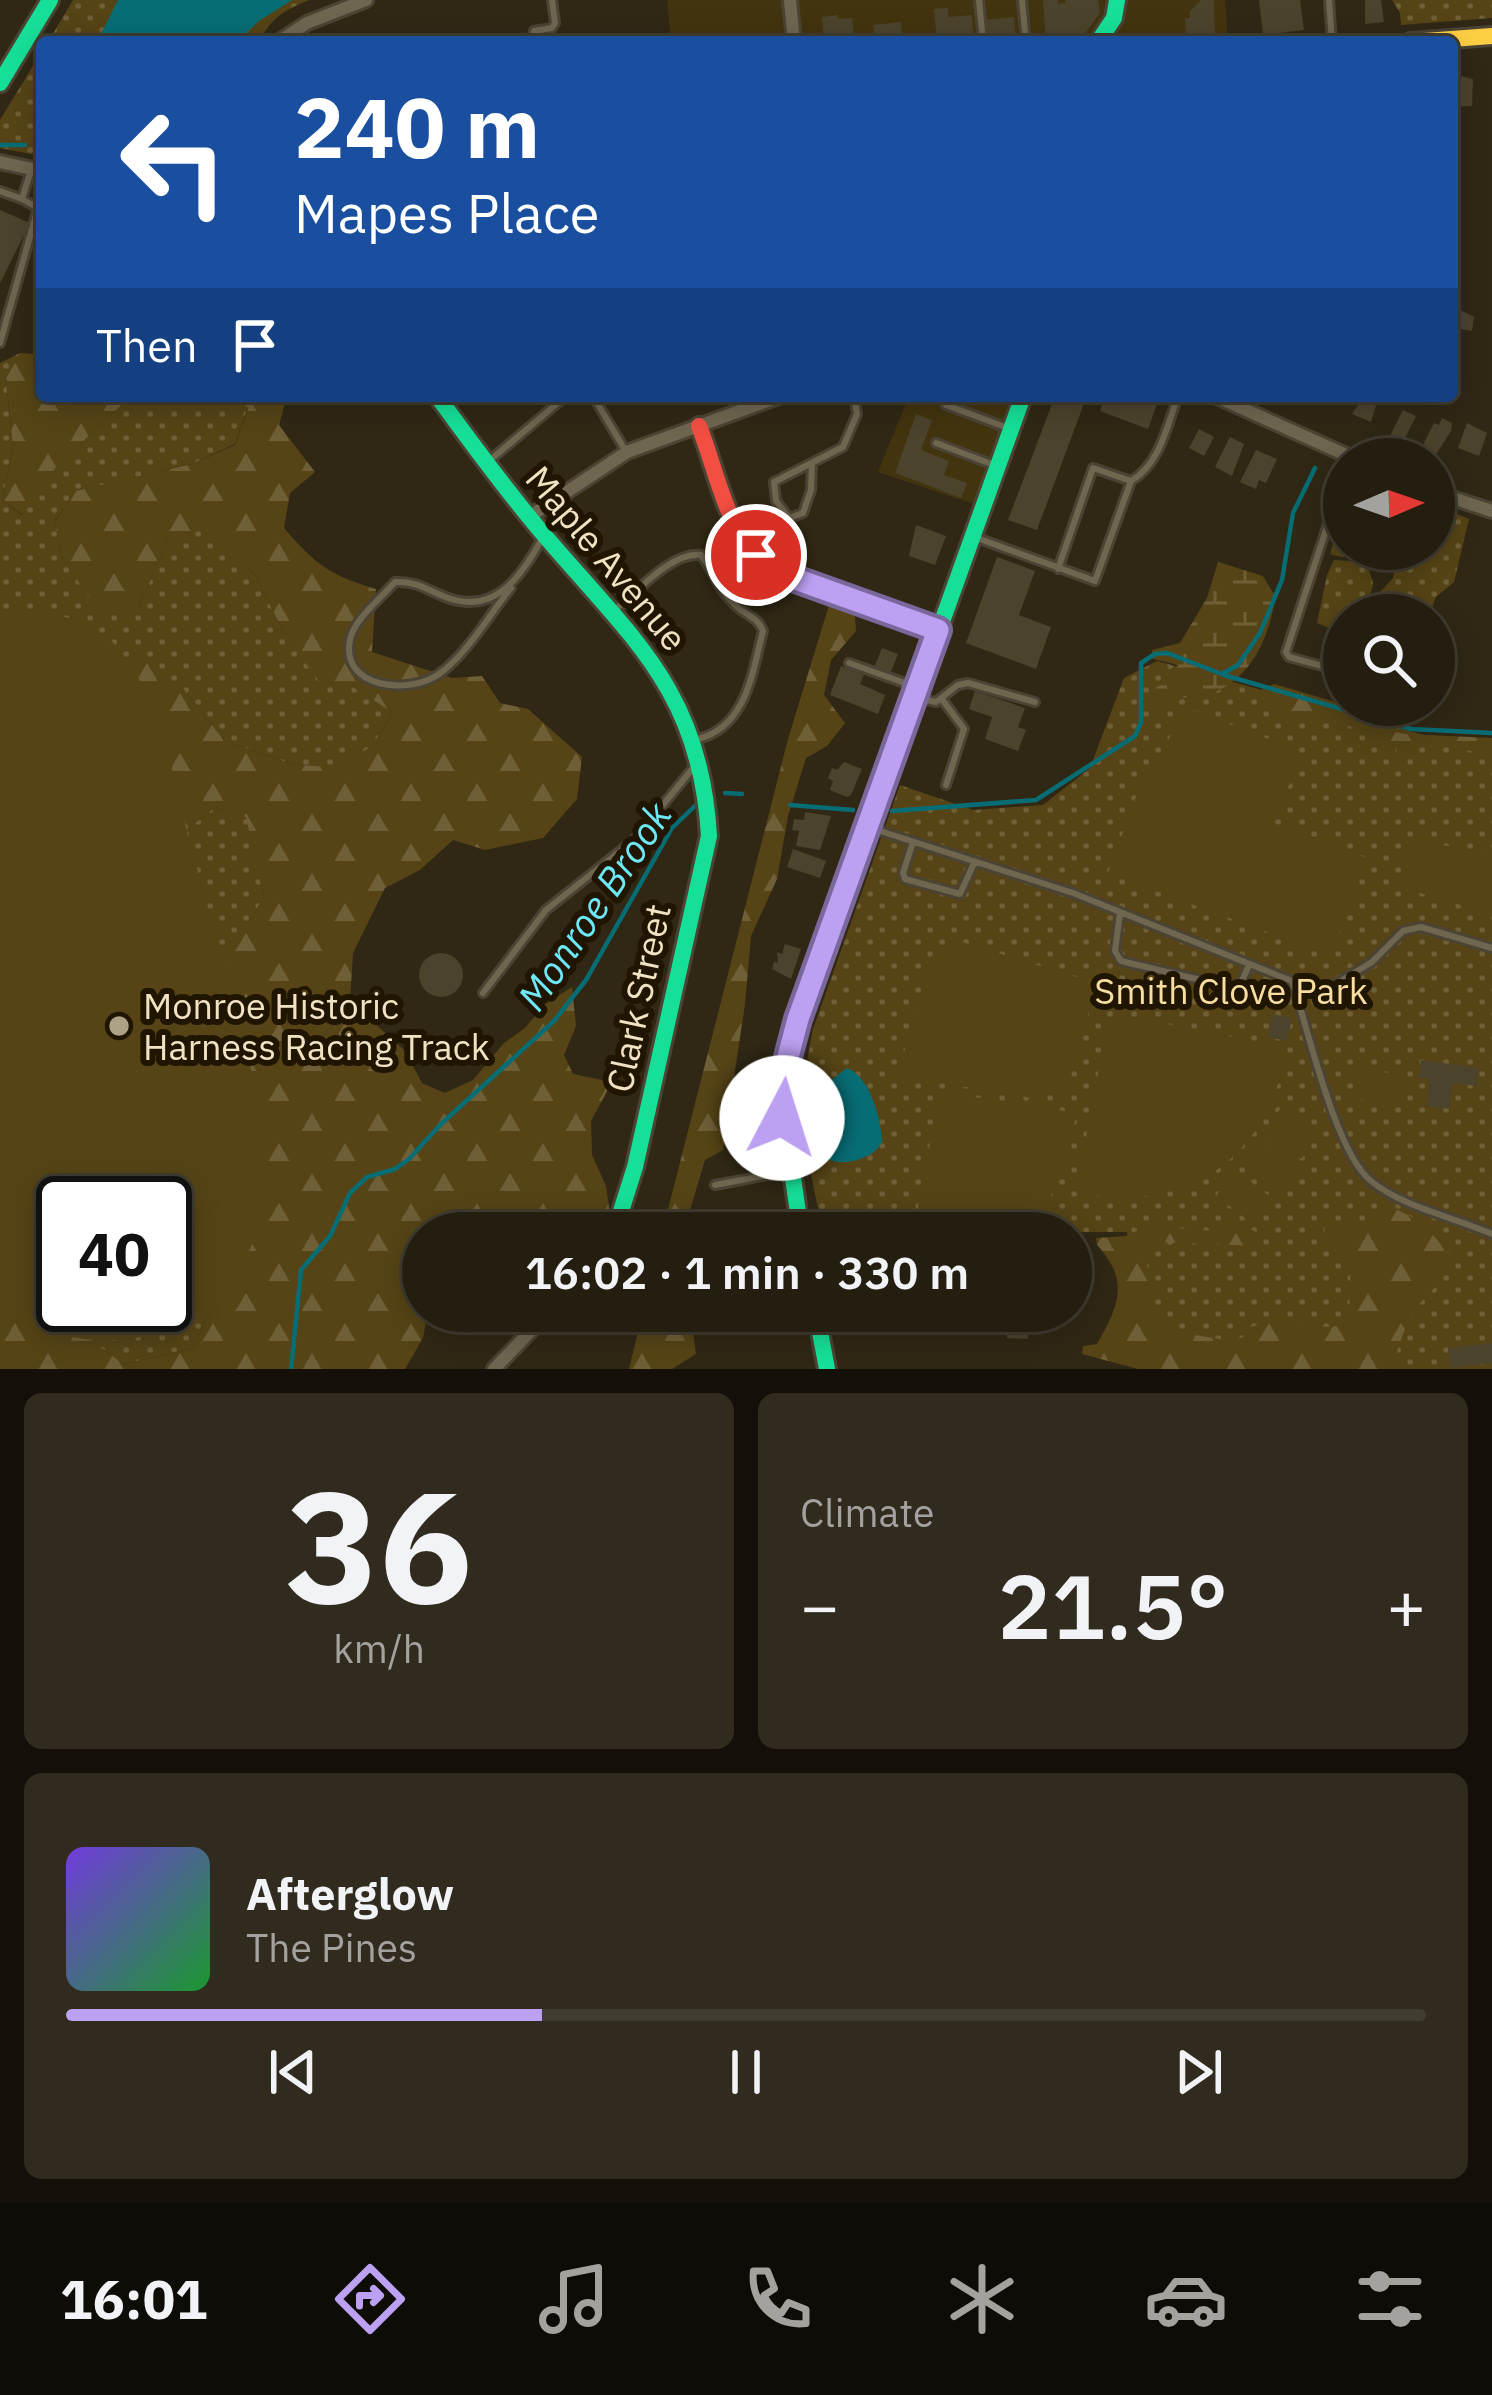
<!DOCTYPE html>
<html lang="en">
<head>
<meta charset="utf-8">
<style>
  :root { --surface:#241e10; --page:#302b1e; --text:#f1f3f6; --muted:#a3a29f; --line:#413c30; --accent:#bca0f2 }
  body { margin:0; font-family:"IBM Plex Sans",sans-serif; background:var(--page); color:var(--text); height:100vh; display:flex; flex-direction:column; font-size:45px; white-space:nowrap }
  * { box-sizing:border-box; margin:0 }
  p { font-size:39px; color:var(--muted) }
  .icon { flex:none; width:66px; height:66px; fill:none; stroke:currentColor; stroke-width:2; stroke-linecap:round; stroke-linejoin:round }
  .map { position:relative; height:1369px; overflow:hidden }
  .drawer { display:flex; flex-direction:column; gap:24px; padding:24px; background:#141009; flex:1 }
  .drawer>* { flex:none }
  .top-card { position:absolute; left:36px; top:36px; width:1422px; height:366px; border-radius:12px; box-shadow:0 6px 30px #0003,0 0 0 3px var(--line); background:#1a4fa0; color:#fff; overflow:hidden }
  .needle { width:78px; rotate:88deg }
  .buttons { position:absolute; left:1323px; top:438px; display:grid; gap:24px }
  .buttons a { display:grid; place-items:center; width:132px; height:132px; border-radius:50%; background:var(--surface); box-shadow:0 6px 30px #0003,0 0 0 3px var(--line); font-size:60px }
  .speed { position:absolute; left:36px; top:1176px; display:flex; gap:24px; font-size:60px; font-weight:700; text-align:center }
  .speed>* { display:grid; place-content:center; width:156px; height:156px; border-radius:50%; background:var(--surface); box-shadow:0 6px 30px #0003,0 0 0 3px var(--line); line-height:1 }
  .speed .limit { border:6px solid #111; border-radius:18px; background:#fff; color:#111 }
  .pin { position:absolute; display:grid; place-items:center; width:102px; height:102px; color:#fff; margin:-51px; border:6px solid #fff; border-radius:50%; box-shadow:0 3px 12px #0007 }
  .me { position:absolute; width:132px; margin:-66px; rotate:5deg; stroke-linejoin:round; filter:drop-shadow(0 0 9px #0008) }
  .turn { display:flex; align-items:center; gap:42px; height:252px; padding:0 60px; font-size:54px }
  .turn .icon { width:156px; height:156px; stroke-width:2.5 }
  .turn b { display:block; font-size:84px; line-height:102px }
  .then { display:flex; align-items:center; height:114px; padding:0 60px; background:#0003; gap:24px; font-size:45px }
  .big { font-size:90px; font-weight:600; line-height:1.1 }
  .drawer .tile { flex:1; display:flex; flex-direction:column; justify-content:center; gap:18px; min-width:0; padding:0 42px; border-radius:18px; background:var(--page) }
  .drawer .dial { align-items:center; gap:0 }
  .dial b { font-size:156px; line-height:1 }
  .song { display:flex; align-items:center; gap:36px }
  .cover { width:144px; height:144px; border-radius:18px; background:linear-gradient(135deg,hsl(260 70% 55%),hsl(130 70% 35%)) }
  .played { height:12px; border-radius:6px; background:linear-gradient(90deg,var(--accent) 35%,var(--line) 35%) }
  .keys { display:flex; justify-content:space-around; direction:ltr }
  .heat { display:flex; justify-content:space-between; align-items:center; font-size:66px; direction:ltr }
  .drawer .tiles { flex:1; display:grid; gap:24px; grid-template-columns:1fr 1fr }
  .tile:last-child { grid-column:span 2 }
  .trip { position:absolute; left:402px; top:1212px; width:690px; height:120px; border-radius:60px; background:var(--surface); box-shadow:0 6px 30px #0003,0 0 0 3px var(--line); font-weight:600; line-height:120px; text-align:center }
  .menu { display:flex; height:192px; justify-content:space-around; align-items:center; background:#0e0c06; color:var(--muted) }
  .menu .icon { width:84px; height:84px }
  .menu .selected { color:var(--accent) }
  .menu b { font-size:54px; color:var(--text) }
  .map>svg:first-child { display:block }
  .built { fill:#42340f }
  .grass { fill:url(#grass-dots); fill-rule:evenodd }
  .forest { fill:url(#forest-firs) }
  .wetland { fill:url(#wetland-marsh) }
  .pitch { fill:#564416; fill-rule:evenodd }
  .water { fill:#076d75 }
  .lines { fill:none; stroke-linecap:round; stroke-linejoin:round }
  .stream { stroke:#076d75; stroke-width:4.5 }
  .building { fill:#4c432c }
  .lane-casing { stroke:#4b4434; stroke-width:12 }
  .street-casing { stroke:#4b4434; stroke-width:18 }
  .fast-casing { stroke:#4b4434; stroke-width:22 }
  .slow-casing { stroke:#4b4434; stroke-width:22 }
  .jam-casing { stroke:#4b4434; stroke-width:22 }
  .lane { stroke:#6f6650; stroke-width:6 }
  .street { stroke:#6f6650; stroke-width:12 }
  .fast { stroke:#16e098; stroke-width:16 }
  .slow { stroke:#ffcf43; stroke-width:16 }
  .jam { stroke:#f24e42; stroke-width:16 }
  .route-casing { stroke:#7a689d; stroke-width:30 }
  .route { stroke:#bca0f2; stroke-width:21 }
  .poi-dot { fill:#ada186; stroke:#201500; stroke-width:4.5 }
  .labels { text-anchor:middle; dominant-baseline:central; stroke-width:12; stroke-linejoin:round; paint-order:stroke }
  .street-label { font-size:36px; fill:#f1e2c3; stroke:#201500 }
  .park-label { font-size:36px; fill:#f8dda0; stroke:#201500 }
  .poi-label { font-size:36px; fill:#f1e2c3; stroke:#201500; text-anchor:start }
  .water-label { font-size:39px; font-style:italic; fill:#6ee8f7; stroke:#201500 }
</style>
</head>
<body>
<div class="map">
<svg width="1492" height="1369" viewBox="0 0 1492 1369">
  <defs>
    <pattern id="grass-dots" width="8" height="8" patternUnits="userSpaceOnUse" patternTransform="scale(3)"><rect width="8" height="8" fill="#564416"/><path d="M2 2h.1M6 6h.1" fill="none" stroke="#6f5f36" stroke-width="1.8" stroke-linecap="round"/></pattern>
    <pattern id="forest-firs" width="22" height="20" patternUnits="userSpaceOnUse" patternTransform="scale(3)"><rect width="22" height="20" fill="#564416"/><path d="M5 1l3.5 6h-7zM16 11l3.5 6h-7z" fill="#6f5f36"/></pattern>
    <pattern id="wetland-marsh" width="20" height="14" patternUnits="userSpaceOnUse" patternTransform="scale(3)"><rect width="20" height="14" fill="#564416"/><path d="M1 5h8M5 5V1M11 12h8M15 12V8" fill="none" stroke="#6f5f36"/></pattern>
  </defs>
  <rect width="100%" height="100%" fill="#302815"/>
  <path class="built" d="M667 0H1225L1228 42H671Z
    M909 396H1014L974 504 878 472Z"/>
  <path class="grass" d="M73 0H309C287 9 269 18 260 42H48Z
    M1392 0H1492V18L1401 25 1400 13Z
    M42 51V156L0 148V120Z
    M20 353 6 376 13 448 2 500 22 515 56 467 131 396H236L248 407 235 444 192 464 77 491 55 520 62 559 138 609 168 539 209 527 255 575 285 635 347 683 393 713 372 746 338 769 291 764 225 741 184 690 130 647 166 846 215 807 247 817 264 897 231 952 226 1268 194 1348 124 1364 56 1317 0 1259V363ZM63 1203H165V1305H63Z
    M1434 505 1469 519 1454 582 1436 597 1429 615H1373L1370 603 1393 578 1395 563C1376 549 1353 563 1330 554L1344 507V549H1434Z
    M1334 560 1366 562 1373 582C1373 596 1359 615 1344 615V634L1317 623 1327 575Z
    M1157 661 1424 735 1492 739V1369H1257L1150 1350 1127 1232 823 1233 798 1110 813 1029 900 785 973 810 1043 805 1090 768 1124 678Z"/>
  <path class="forest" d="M20 353 42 355V396H131L56 467 23 515 2 500 13 448 6 375Z
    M236 396H287L279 425 315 472 290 493 284 528C315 564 329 575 376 589L372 652 452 678 482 676 500 703 528 709 582 757 577 799 543 838 485 850 453 840 420 870 385 888 353 953 350 1001 404 1050 422 1083 445 1093 473 1080 504 1043 525 1028 544 1005 572 987 576 1026 564 1055 573 1074 612 1082 591 1121 592 1155 606 1186 611 1222 604 1233H423V1311H428L423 1338 405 1369H0V1259L56 1317 124 1364 194 1348 226 1268 212 1049 231 951 264 897 246 817 215 807 166 846 127 686 130 645 184 690 225 741 291 764 338 768 372 746 393 713 347 683 321 684 285 635 255 575 209 528 168 539 138 609 104 617 62 559 55 521 76 491 192 464 235 445 248 408Z
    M830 602 854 604 856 631 831 660 824 695 845 723 827 746 806 758 788 816 777 879 751 936 745 1004 723 1150 705 1160 683 1233H662L788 739Z
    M1274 684 1356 708 1385 729 1404 734 1492 738V756L1434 743 1412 744 1405 771 1400 772 1396 749C1379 749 1375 740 1362 732 1325 710 1296 736 1252 694Z
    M1385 1204 1422 1222 1451 1256C1449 1279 1431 1289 1418 1306 1409 1320 1401 1336 1397 1352L1405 1369H1138L1082 1354 1083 1346 1097 1344C1119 1305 1130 1281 1097 1245L1096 1238 1126 1236 1147 1226 1213 1231 1235 1221 1259 1234 1262 1240 1259 1246 1159 1242 1148 1247C1146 1275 1149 1306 1166 1330L1231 1341 1243 1337 1249 1328C1258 1325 1269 1321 1279 1320 1305 1320 1324 1335 1349 1321L1351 1263 1328 1240 1324 1230 1329 1223 1366 1221Z
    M643 1311H690L696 1354 672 1369H629Z"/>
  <path class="wetland" d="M1218 562 1263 576 1275 596C1271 634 1252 677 1215 692 1206 695 1195 695 1186 697 1172 701 1164 709 1149 709L1150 692 1170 678 1178 665 1153 659 1152 650 1180 643 1207 598Z"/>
  <path class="pitch" d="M0 610C39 609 92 616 118 648 165 705 176 794 195 862 224 971 277 1107 259 1220 257 1238 233 1290 221 1303 204 1321 170 1331 147 1336 87 1347 51 1336 0 1305ZM63 1203H165V1305H63Z
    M1190 710 1297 749 1291 781 1269 821 1367 858 1331 956 1108 873 1144 775 1153 778 1178 716Z
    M1417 838 1492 858V914L1403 888C1397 875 1406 847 1417 838Z
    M955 940 1096 983 1075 1066 1065 1088 1033 1098 897 1076 934 950Z
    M1120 1015 1287 1047C1268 1160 1187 1214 1076 1193L1106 1029Z
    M1357 1069 1406 1075 1402 1106 1353 1099Z
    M955 1094 1076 1113C1058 1233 1023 1233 915 1224L937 1106Z
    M1283 1105 1320 1133 1301 1159 1264 1131Z
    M1259 1138 1297 1165 1279 1191 1241 1164Z
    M1235 1170 1272 1198 1253 1224 1216 1196Z"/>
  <path class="water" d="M118 0H292L259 21 237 42H97Z
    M847 1068C870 1077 881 1118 882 1142 876 1152 871 1155 860 1159 823 1171 810 1147 807 1112L817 1091Z"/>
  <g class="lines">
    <path class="stream" d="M0 145H25
      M1222 674 1238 665 1260 633 1282 580 1293 513 1315 468
      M725 793 742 794
      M790 805 853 810
      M892 811 1036 800 1135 736 1141 722V663L1155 654 1167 653 1227 676 1411 729 1492 733
      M291 1369 301 1270 330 1236 350 1193 367 1177 395 1169 409 1159 441 1124 554 1021 586 980 672 828 699 802"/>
  </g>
  <path class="building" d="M1043 0H1058V4L1066 3 1065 0H1098L1100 13 1079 42H1046Z
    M1201 0H1214L1215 40 1186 42 1185 18H1190V11Z
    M1259 0H1300L1304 30 1263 35Z
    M1365 0H1381L1384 22 1365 24Z
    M948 8V17L972 15 974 42H937L934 9Z
    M838 15V19L852 18 854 34 848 35 849 42H824L822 17Z
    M1014 17 1016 42H986L984 20Z
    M901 22 903 42H875L873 25Z
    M1457 75 1473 79 1472 106 1452 107V76Z
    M0 210 30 223 0 283Z
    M1452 278 1460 279 1458 309 1474 317 1472 331 1452 327Z
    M1055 396 1159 399 1148 429 1100 411 1102 404 1086 398 1037 530 1008 520Z
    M1364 396 1377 402 1371 422 1352 414Z
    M1403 410 1416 416 1402 444 1389 438Z
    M916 414 932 420 921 450 949 461 944 475 967 483 961 498 895 473Z
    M1442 418 1452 423 1451 431 1433 459 1421 454V449L1434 423 1439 425Z
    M1467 423 1487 433 1479 456 1458 448Z
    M1199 429 1214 437 1204 456 1189 448Z
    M1230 437 1244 444 1232 476 1215 467Z
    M1256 450 1277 459 1266 483 1259 480 1256 489 1240 482Z
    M916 525 946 536 935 565 909 556Z
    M997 557 1035 571 1019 615 1051 627 1036 669 966 643Z
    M882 648 898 654 890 674 874 668Z
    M841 666 864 675 860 684 885 695 878 714 830 695Z
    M975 691 1025 708 1018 727 1026 730 1018 751 985 739 992 717 969 709Z
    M844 762 862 769 851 795 847 797 830 790 833 781 828 778 832 768 837 770Z
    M805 812 831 816 820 850 796 846 799 831 792 830 794 819 804 820Z
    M793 849 826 861 820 878 787 867Z
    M785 944 801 949 791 979 772 969 774 962 778 963 777 952 782 954Z
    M419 975a22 22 0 1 1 44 0a22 22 0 1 1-44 0Z
    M1273 1014 1292 1018 1287 1041 1268 1037Z
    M1421 1060 1479 1068 1477 1086 1452 1083 1449 1109 1426 1106 1429 1079 1418 1078Z
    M750 1124 756 1159 737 1162 734 1146 728 1147 727 1137 731 1136 730 1131Z
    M1007 1311H1034V1316H1029L1028 1339 1007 1338Z
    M1492 1343V1363L1450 1368 1448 1348Z"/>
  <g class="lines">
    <g class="lane-casing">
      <path id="lane" d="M979 0 983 42
        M1022 0 1026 42
        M1329 0 1332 42
        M531 42 534 31 552 28 555 23 552 0
        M0 191 22 199 31 170
        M0 343 38 208 22 199
        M593 396 625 450
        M946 405 1008 428
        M936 443 994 465
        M489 461 566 396
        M812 464 811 490 803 513 789 518 776 501 774 482 843 447 857 414 854 396
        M1344 475 1286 652 1289 657 1344 672
        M977 538 1095 581 1131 481C1160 464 1167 426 1178 396
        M1058 569 1093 468 1131 481
        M511 588C489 615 467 654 439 674 410 695 340 689 350 640 354 619 381 598 395 582 419 581 428 591 448 598 497 615 522 574 542 539
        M616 609C638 591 671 552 701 555 714 572 718 590 735 605 745 615 758 617 763 631 752 674 746 727 698 739
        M849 663 913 686
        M917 698 936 702 958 685 968 683 1035 702
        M942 699 964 729 946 785
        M871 828 1073 893 1292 981 1326 990 1372 962 1403 931 1421 927 1492 948
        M913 842 903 873 905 879 960 894 974 863
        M1120 913 1115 951 1121 961 1230 987 1241 983 1249 965
        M1292 981C1308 1028 1335 1152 1371 1181 1404 1208 1454 1217 1492 1234
        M483 993 546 910 634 840 698 762
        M779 1089 762 1093 759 1099 768 1175 785 1172
        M715 1185 768 1175"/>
    </g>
    <g class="street-casing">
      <path id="street" d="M790 0 794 42
        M278 42 307 23 366 0
        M0 162 42 171
        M1215 396 1355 459
        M1434 492 1492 511
        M529 517 627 452 781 396
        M494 1369 550 1311"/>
    </g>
    <g class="fast-casing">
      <path id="fast" d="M1098 42 1114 18 1117 0
        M0 83 50 0
        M437 396C472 443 506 491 545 536 632 638 701 692 709 836L635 1167 614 1233
        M801 1233 784 1116 790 1045 1023 396
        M816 1311 827 1369"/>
    </g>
    <g class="slow-casing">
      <path id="slow" d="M1411 42 1492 36"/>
    </g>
    <g class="jam-casing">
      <path id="jam" d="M699 426C715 466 725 523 756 555 790 591 890 613 938 630"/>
    </g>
    <use href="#lane" class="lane"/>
    <use href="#street" class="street"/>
    <use href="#fast" class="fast"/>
    <use href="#slow" class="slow"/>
    <use href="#jam" class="jam"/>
  </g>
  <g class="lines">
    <g class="route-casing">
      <path id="route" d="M756 555 790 577 938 630 798 1019 784 1072 782 1118"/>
    </g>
    <use href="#route" class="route"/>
  </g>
  <circle class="poi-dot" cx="119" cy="1026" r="12"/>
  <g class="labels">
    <g class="street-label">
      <text transform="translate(607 558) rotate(50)">Maple Avenue</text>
      <text transform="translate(638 998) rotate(-78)">Clark Street</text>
    </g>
    <g class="park-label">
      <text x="1231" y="990">Smith Clove Park</text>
    </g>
    <g class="poi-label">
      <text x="143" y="1005">Monroe Historic<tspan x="143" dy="41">Harness Racing Track</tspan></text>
    </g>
    <g class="water-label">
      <text transform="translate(594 906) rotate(-56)">Monroe Brook</text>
    </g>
  </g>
</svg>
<div class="buttons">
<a><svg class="needle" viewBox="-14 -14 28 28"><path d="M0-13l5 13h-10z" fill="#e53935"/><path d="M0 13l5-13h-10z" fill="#a3a29f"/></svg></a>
<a><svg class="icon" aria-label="search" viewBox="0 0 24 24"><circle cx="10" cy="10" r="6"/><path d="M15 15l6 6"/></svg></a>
</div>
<div class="speed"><div class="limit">40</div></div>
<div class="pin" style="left:756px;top:555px;background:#d93025"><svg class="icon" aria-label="arrive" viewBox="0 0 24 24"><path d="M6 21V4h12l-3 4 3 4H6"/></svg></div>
<svg class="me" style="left:782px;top:1118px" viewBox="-20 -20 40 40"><circle r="19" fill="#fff"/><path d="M0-13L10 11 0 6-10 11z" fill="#bca0f2"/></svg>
<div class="trip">16:02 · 1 min · 330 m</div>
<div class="top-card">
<div class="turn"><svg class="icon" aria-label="left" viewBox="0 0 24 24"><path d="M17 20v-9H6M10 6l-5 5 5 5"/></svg><div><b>240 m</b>Mapes Place</div></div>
<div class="then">Then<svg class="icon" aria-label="arrive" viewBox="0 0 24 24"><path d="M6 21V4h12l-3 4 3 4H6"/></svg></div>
</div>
</div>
<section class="drawer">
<div class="tiles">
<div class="tile dial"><b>36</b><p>km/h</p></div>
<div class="tile"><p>Climate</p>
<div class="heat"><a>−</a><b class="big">21.5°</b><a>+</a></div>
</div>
<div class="tile">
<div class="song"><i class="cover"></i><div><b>Afterglow</b><p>The Pines</p></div></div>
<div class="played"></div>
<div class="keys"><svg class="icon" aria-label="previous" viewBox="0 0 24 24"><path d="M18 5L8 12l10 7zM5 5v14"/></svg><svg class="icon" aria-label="pause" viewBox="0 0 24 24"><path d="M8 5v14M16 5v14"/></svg><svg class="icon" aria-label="next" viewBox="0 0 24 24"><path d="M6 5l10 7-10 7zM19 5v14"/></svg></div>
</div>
</div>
</section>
<nav class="menu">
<b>16:01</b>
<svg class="icon selected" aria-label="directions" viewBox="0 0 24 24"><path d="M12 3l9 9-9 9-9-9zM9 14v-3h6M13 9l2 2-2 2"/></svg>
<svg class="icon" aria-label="music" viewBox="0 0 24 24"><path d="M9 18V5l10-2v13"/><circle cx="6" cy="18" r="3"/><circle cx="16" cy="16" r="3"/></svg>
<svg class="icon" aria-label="phone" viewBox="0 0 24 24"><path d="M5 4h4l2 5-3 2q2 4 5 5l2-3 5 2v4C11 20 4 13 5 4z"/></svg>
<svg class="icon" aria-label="climate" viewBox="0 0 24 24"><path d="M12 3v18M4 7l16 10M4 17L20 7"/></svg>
<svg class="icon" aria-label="car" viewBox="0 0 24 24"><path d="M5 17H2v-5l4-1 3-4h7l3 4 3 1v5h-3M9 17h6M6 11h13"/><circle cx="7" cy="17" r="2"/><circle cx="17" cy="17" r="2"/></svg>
<svg class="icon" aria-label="filters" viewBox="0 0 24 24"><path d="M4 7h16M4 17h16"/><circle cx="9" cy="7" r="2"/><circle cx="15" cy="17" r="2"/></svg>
</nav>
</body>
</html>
